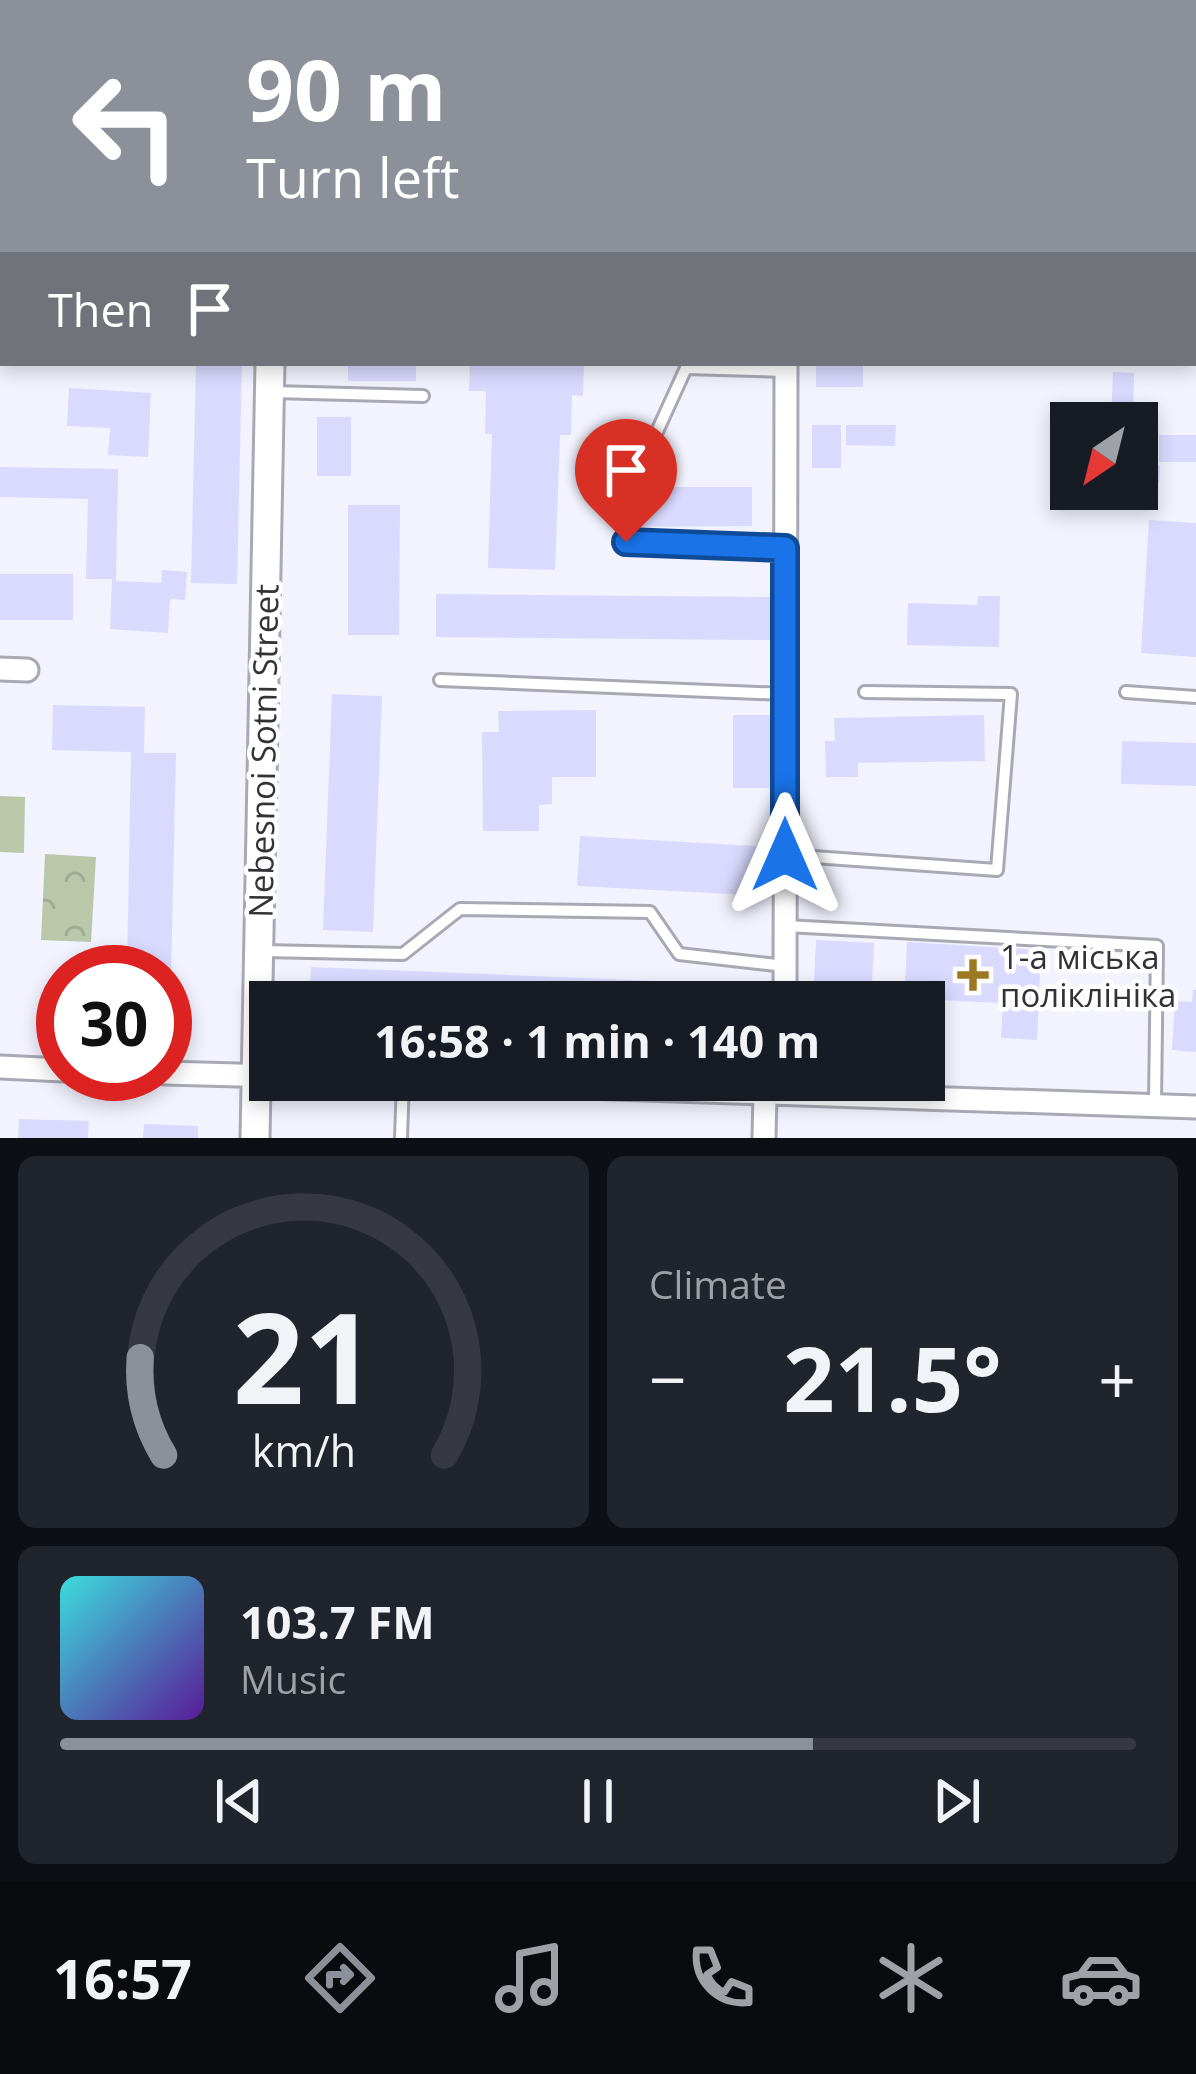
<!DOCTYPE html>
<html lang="en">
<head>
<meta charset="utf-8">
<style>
  :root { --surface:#171b24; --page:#20242c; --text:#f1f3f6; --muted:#9ea1a6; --line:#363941; --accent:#8c9099 }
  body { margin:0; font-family:"Open Sans",sans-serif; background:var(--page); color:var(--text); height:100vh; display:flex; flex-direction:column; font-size:45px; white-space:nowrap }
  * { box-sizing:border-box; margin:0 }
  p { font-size:39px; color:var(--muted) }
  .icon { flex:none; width:66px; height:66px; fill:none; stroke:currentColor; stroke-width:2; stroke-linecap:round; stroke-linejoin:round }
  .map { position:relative; height:1138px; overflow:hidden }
  .side { display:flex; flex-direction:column; gap:18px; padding:18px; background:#0d0f14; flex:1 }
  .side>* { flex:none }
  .top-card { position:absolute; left:0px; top:0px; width:1197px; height:366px; box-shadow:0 6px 18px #0003; background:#8c9099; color:#fff; overflow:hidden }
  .needle { width:78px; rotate:215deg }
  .tools { position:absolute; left:1050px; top:402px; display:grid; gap:24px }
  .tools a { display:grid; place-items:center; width:108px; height:108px; border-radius:0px; background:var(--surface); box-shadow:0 6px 18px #0003; font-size:60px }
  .speed { position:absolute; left:36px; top:945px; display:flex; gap:24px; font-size:60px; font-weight:700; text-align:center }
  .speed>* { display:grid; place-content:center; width:156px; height:156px; border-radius:50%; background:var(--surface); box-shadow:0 6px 18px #0003; line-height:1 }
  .speed .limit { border:18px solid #d22; background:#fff; color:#111 }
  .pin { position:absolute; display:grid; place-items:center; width:102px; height:102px; color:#fff; margin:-123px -51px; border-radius:50% 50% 50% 0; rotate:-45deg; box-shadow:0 0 12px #0007 }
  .pin .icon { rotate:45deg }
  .me { position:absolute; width:132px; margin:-66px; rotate:0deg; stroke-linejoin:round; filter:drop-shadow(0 0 9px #0008) }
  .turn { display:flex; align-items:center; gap:42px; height:252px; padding:0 48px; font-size:54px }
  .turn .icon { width:156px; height:156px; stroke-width:2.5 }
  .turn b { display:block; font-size:84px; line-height:102px }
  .then { display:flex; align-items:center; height:114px; padding:0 48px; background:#0003; gap:24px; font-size:45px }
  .big { font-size:90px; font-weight:700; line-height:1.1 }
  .side .widget { flex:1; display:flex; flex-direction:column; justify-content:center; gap:18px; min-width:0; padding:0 42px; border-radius:18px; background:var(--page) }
  .side .dial { align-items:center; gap:0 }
  .dial svg { height:312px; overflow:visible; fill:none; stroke:var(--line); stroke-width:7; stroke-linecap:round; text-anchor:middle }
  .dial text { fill:var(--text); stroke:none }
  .song { display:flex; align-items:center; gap:36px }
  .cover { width:144px; height:144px; border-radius:18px; background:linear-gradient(135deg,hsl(180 70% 55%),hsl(270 70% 35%)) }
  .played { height:12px; border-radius:6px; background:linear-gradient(90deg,var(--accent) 70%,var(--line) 70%) }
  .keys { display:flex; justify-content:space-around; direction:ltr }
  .heat { display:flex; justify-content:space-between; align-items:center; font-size:66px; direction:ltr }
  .side .tiles { flex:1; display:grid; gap:18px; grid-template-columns:1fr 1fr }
  .widget:last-child { grid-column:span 2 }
  .trip { position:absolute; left:249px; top:981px; width:696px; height:120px; border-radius:0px; background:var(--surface); box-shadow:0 6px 18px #0003; font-weight:700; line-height:120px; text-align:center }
  .dock { display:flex; height:192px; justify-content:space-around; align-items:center; background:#090b0e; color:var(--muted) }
  .dock .icon { width:84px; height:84px }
  .dock .selected { color:var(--accent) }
  .dock b { font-size:54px; color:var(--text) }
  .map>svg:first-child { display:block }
  .park { fill:url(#park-crowns) }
  .pitch { fill:#bac7a9 }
  .building { fill:#d9dafe }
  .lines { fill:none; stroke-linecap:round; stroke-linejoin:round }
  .lane-casing { stroke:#a8a9b3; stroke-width:16 }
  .street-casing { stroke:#a8a9b3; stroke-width:27 }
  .secondary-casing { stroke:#a8a9b3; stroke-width:33 }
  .path { stroke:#92939b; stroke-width:4.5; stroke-dasharray:9 9; stroke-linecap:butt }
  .lane { stroke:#fff; stroke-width:10 }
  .street { stroke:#fff; stroke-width:21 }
  .secondary { stroke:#fff; stroke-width:27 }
  .route-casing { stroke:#114b97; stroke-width:30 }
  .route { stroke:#1a73e8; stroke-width:21 }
  .poi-dot { fill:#9c7823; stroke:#fff; stroke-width:4.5 }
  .labels { text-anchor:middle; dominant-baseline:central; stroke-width:9; stroke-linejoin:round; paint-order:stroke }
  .street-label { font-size:33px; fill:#323237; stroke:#fff }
  .poi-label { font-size:33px; fill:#323237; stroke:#fff; text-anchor:start }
</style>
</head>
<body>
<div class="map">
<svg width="1196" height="1138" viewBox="0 0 1196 1138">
  <defs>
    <pattern id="park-crowns" width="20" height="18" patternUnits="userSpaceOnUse" patternTransform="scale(3)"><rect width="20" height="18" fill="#bac7a9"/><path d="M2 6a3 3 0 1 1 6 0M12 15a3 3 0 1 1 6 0" fill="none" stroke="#a0ab92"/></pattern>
  </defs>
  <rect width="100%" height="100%" fill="#f2f3fe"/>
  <path class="park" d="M45 854 96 857 91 942 41 940Z"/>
  <path class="pitch" d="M0 796 25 797 24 853 0 852Z"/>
  <path class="building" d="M196 363H242L237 584 191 583Z
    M348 363H416V381H348Z
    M470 363H584L583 396 572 395 571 435H560L555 570 488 568 492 434H485L486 391H469Z
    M816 363H863V387H816Z
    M1113 372 1134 373 1133 414H1139V423H1111Z
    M69 388 151 393 148 457 108 455 110 428 67 426Z
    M317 417H351V476H317Z
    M812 425H841V468H812Z
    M846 425H896L895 446 846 445Z
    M1159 435H1196V462H1159Z
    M1138 455 1152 456 1151 466H1160L1159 482 1137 481Z
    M0 467 118 469 116 581 161 583 162 570 187 572 185 600 170 599 168 633 110 629 112 579H86L88 499 0 497Z
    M622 487H752V526L622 527Z
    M348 505H400L399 635H348Z
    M1149 520 1196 523V657L1141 653Z
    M0 574H73V620H0Z
    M436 594 774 597 773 640 436 637Z
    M978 596H1000L999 647 907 645 908 603 977 605Z
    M332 694 382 696 373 932 323 930Z
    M53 705 145 707 144 753H176L170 1020H165V972H127L131 752 52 750Z
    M596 710V777H552V804L539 805V831H483L482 732H499L498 711Z
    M733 715H777V788H733Z
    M984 715 985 761 858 763V777H826L825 741H835L834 718Z
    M1122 741 1196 743V786L1121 784Z
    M580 836 773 847 770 896 577 886Z
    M816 940 874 943 871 1002H813Z
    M907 942 1041 950 1037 1040 1001 1038 1003 1003 939 1000 937 1034 924 1033V1002H904Z
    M311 967 756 985 755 1002H309Z
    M1193 990H1196V1052L1172 1050 1175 1001 1192 1002Z
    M19 1119 89 1121 88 1138H18Z
    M144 1124 198 1126V1138H143Z"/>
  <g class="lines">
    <g class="lane-casing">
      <path id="lane" d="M0 146H3
        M273 392 423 396
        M645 458 686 368 786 371
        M626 542 785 548
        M440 680 785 694
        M1126 692 1196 697
        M785 855 997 870 1011 694 865 692
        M786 926 1157 946 1155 1105
        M263 951 403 954 460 909 650 912 679 954 785 966
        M401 1138 403 1081"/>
    </g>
    <g class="street-casing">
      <path id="street" d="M789 3V0
        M1155 3V0
        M0 669 27 670
        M785 1002 786 363
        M0 1067 63 1070
        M165 1073 270 1076
        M370 1080 1196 1107
        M764 1138 765 1093"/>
    </g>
    <g class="secondary-casing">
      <path id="secondary" d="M0 2 28 3
        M275 3 276 0
        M1194 19H1196
        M0 253H3
        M1194 274H1196
        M255 1138 270 363"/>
    </g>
    <path class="path" d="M338 3V0
      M842 3V0
      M1119 3V0
      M1194 101H1196
      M1194 150H1196
      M1194 171H1196
      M1194 228H1196"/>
    <use href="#lane" class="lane"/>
    <use href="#street" class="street"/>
    <use href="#secondary" class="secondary"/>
  </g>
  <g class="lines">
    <g class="route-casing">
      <path id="route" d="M626 542 785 548V855"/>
    </g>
    <use href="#route" class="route"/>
  </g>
  <path class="poi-dot" d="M967 957h12v12h12v12h-12v12h-12v-12h-12v-12h12z"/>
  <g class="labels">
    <g class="street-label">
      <text transform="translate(263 751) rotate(-89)">Nebesnoi Sotni Street</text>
    </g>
    <g class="poi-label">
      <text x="1000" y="956">1-а міська<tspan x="1000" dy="38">поліклініка</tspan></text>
    </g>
  </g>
</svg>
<div class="tools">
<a><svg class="needle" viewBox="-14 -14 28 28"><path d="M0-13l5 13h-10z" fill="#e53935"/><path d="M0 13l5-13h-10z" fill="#9ea1a6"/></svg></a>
</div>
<div class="speed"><div class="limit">30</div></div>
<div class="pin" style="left:626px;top:542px;background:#d93025"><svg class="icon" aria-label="arrive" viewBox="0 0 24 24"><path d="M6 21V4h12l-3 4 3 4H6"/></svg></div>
<svg class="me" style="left:785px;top:855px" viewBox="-20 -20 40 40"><path d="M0-17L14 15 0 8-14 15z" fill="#1a73e8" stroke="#fff" stroke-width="4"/></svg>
<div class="trip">16:58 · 1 min · 140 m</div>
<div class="top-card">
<div class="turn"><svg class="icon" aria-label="left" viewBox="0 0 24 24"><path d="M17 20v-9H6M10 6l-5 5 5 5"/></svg><div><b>90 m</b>Turn left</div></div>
<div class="then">Then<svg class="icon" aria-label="arrive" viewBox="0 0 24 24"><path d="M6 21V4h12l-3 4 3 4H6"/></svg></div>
</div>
</div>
<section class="side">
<div class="tiles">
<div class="widget dial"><svg viewBox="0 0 100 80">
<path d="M14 69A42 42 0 1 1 86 69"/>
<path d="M14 69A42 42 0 0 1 8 44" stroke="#8c9099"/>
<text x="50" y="56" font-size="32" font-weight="700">21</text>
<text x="50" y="72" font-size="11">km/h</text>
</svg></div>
<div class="widget"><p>Climate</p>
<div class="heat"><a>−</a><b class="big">21.5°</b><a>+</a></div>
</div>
<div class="widget">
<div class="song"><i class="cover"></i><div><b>103.7 FM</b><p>Music</p></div></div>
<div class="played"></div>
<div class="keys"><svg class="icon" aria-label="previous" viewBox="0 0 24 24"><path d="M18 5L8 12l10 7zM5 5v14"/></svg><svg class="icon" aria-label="pause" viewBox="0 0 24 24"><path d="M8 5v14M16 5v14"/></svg><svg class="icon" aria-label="next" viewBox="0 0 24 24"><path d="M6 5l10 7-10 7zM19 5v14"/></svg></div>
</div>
</div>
</section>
<nav class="dock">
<b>16:57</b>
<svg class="icon selected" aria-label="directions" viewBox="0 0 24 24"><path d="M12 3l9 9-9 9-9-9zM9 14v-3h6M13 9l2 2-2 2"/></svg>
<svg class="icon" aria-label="music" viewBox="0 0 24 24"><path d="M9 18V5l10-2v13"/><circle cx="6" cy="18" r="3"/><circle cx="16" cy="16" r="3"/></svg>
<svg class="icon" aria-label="phone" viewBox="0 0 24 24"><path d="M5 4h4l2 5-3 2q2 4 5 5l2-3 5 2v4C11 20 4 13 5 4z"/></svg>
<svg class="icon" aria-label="climate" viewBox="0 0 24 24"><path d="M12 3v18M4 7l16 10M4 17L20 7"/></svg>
<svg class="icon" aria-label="car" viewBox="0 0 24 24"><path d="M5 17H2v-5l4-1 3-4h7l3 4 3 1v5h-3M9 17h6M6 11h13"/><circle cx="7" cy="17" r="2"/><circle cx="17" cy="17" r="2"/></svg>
</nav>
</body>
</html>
